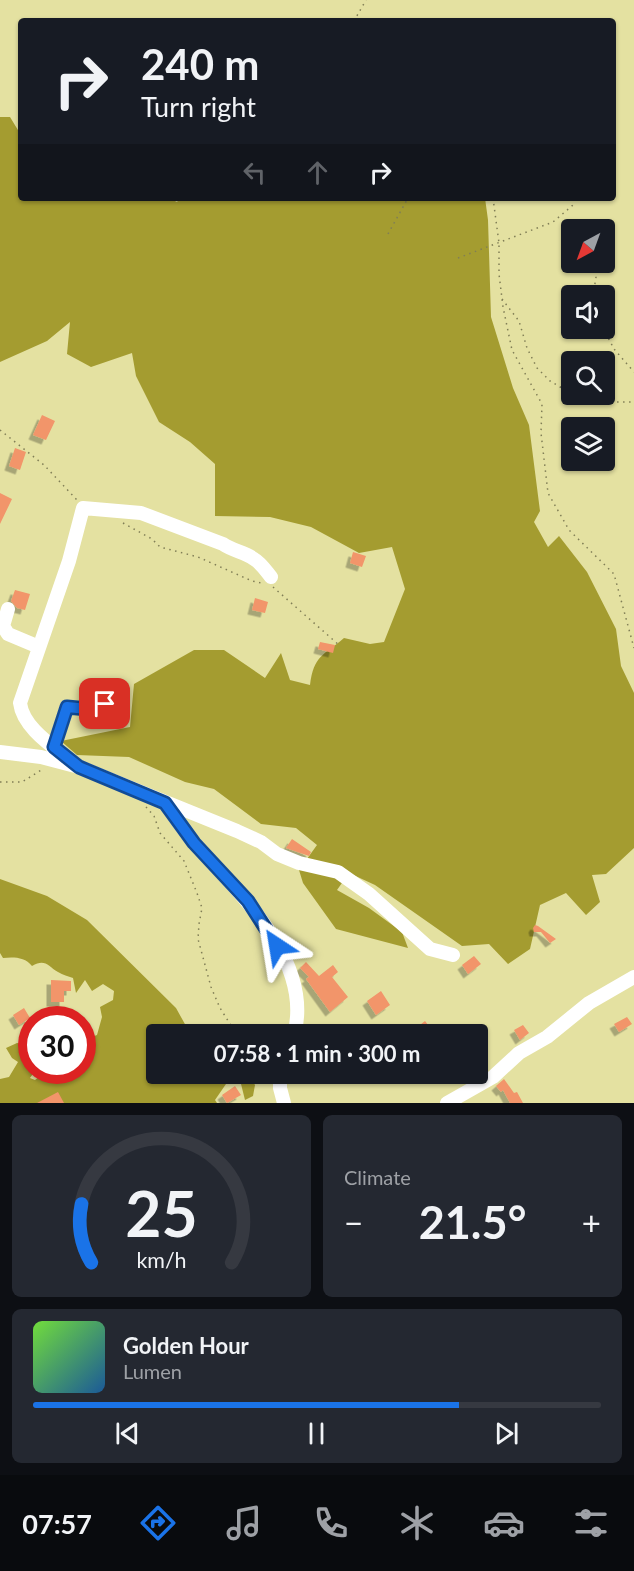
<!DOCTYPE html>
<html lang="en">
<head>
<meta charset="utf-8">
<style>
  :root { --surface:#171b24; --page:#242831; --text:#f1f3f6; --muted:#9ea1a6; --line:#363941; --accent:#1a73e8 }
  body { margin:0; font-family:Lato,sans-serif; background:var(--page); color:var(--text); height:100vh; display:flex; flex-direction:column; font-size:22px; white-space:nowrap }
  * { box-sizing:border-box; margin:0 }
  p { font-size:20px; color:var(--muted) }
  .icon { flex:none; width:33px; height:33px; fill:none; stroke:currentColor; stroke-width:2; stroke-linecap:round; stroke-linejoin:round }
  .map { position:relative; height:1103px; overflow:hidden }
  .sheet { display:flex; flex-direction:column; gap:12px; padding:12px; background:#0d0f14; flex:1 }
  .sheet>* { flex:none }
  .hud { position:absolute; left:18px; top:18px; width:598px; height:183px; border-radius:6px; box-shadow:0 2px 4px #0004; background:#171b24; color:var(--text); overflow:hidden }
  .needle { width:39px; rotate:221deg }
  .buttons { position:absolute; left:561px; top:219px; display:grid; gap:12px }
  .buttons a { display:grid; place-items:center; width:54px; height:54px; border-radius:6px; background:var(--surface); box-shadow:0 2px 4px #0004; font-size:30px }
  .speed { position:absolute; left:18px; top:1006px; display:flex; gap:12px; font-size:30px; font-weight:700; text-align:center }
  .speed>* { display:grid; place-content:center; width:78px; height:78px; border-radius:50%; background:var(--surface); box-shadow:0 2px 4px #0004; line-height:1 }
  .speed .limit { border:9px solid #d22; background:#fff; color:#111 }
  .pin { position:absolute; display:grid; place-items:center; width:51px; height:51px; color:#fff; margin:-26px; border-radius:12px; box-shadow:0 3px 9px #0006 }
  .me { position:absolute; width:66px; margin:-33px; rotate:327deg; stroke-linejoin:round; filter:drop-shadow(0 0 4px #0008) }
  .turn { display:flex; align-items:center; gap:21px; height:126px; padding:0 24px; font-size:27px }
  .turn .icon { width:78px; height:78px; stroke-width:2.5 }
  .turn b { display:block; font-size:42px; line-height:51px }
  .lanes { display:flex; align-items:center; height:57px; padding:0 24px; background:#0003; justify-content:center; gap:30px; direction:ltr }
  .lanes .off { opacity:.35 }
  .big { font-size:45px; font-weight:700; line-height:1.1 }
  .sheet .card { flex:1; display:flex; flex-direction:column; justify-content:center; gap:9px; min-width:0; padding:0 21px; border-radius:9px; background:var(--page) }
  .sheet .dial { align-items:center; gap:0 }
  .dial svg { height:156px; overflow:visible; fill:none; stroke:var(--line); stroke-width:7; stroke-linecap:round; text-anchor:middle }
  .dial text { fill:var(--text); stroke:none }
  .song { display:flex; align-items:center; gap:18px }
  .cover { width:72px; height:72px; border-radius:9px; background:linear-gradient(135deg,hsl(100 70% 55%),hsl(210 70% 35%)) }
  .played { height:6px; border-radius:3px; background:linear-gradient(90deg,var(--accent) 75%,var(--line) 75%) }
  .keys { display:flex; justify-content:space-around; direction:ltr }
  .heat { display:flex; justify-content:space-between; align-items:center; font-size:33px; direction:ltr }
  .sheet .tiles { flex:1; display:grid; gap:12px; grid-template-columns:1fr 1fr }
  .card:last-child { grid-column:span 2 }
  .trip { position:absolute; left:146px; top:1024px; width:342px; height:60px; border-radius:6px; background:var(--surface); box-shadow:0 2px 4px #0004; font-weight:700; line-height:60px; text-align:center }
  .menu { display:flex; height:96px; justify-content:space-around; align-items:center; background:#090b0e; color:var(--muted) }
  .menu .icon { width:42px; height:42px }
  .menu .on { color:var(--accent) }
  .menu b { font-size:27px; color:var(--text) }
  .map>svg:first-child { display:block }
  .forest { fill:#a49c30 }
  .building { fill:#f2956a; filter:url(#shadow) }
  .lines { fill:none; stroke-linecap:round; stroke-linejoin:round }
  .path { stroke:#807e56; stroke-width:1.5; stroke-dasharray:1.5 4.5; stroke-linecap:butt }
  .minor { stroke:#fff; stroke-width:14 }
  .route-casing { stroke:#114b97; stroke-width:15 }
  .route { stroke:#1a73e8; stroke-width:10 }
</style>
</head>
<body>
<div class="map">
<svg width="634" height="1103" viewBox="0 0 634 1103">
  <defs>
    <filter id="shadow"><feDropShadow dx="-4.5" dy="4.5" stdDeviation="0" flood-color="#0004"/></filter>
  </defs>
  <rect width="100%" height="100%" fill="#e4e1a1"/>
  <path class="forest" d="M0 117H10L21 135V198H169L177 202 180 198H485L488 220 491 317 513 388 529 425 540 511 534 522 548 547 559 536 587 572 616 629 621 666 634 693V848L606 874 592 875 600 902 586 915 566 893 540 905 530 949 508 964 489 944 462 946 375 885 349 873 337 890 369 908 402 932 408 948 336 929 303 883 299 870 317 845 296 828 261 824 214 789 185 782 129 757 77 755 61 741 130 727 134 684 194 650H224L265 678 281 653 290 680 310 685C314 655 323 656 344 638L370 644 384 642 405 589 392 547 359 553 311 527 270 517 215 516V464L190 442 159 422 136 376 132 353 91 367 67 354 70 322 47 341 0 362Z
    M0 879 47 896 87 920 176 1008 191 1035H156V1074H248L255 1085 253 1096 245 1100 241 1084H226L215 1100 217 1103H0V1079L9 1077 18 1062 12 1058 6 1048 17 1043 25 1044 27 1062 31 1060 32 1071H35L30 1078 35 1080 40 1076 42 1071H82L83 1040 97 1035 102 1017 100 1007 113 1000 114 991 103 984 92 991 85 980 76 993 73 978C68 976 63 975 58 972 48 966 45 958 32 966 25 957 14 957 3 958L0 953Z"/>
  <path class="building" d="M42 415 55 421 46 440 33 435Z
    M15 448 26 452 20 470 9 466Z
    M0 493 12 499 0 524Z
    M353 552 366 556 362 567 350 563Z
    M15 590 30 594 25 610 17 608 11 601Z
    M255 598 268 602 265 613 252 610Z
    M320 642 335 645 333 653 318 649Z
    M292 839 311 852 309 856 286 848Z
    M535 925 538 926 556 939 550 943 541 932H534L533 928Z
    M474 956 481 964 468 974 462 965Z
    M306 962 319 976 333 965 338 972 332 977 348 997 330 1012 306 979 309 977 300 968Z
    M51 980 71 981V991H64V1002H51Z
    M381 991 390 1005 376 1015 367 1001Z
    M24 1008 30 1018 19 1025 13 1015Z
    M627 1017 632 1024 619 1032 614 1024Z
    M425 1021 436 1035H422L416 1028Z
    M523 1025 529 1033 520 1040 514 1030Z
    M504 1079 514 1093 517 1092 523 1103H510L503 1090 501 1092 496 1086Z
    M235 1086 241 1095 227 1103 222 1095Z
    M58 1092 64 1103H37Z"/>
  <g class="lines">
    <path class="path" d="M354 21 366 0
      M493 198 499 243V274L503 307 512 350 542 404 541 433 548 493 569 530 614 574 634 648
      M388 234 408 198
      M604 256 606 253
      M458 258 553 222 573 205
      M593 296 597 271 601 262
      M502 299 519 321 527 348 537 368 550 381 572 394
      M603 328 614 349 634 372
      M576 394 610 402H634
      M0 430 44 465 77 500
      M123 523 152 539 160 547 198 557 252 581 261 583
      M273 587 339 645
      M0 782H22L43 769
      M146 807 154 816 160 833 184 861 197 893 202 908 199 924 198 939 211 987 220 1008 237 1035"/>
    <path class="minor" d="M8 609 3 626 8 634 39 647
      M54 747 67 707 98 710 102 708 109 690
      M0 752 41 757 79 767 237 831 261 842 277 854 299 863 338 872 369 894 430 949 453 955
      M72 762C54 747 23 728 20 703L69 561 83 508 141 513 223 544C233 551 245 552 254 559 261 563 266 571 271 577
      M165 803C175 817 184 831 195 844 239 893 314 961 294 1035
      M280 1074V1088L284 1103
      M447 1103 493 1077 519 1053 547 1037 589 1003 634 977"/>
  </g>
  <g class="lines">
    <g class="route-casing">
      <path id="route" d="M105 704 102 708 98 710 67 707 54 747 79 767 165 803 194 843 248 901 277 946"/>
    </g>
    <use href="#route" class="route"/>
  </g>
</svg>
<div class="buttons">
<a><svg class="needle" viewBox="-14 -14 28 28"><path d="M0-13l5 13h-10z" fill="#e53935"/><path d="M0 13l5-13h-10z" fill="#9ea1a6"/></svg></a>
<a><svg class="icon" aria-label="sound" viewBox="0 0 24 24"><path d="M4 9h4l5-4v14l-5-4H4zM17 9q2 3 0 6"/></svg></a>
<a><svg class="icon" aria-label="search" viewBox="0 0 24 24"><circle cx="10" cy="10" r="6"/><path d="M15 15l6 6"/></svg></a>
<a><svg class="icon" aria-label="layers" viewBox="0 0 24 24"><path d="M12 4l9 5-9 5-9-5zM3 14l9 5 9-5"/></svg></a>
</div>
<div class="speed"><div class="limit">30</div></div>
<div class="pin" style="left:105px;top:704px;background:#d93025"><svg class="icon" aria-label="arrive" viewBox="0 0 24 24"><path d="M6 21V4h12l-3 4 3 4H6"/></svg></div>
<svg class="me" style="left:277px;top:946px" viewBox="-20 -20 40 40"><path d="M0-17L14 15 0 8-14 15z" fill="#1a73e8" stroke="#fff" stroke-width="4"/></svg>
<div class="trip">07:58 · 1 min · 300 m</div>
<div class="hud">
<div class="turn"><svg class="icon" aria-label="right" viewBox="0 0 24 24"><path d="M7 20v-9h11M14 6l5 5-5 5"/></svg><div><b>240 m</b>Turn right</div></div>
<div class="lanes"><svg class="icon off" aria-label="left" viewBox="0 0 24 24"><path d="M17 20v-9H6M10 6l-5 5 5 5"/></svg><svg class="icon off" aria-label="ahead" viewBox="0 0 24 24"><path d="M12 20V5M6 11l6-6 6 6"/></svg><svg class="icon" aria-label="right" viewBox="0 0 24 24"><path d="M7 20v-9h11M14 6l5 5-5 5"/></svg></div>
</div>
</div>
<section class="sheet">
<div class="tiles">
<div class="card dial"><svg viewBox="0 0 100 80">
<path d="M14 69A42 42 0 1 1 86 69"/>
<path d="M14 69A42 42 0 0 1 9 39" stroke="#1a73e8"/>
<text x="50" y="56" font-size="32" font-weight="700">25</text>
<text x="50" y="72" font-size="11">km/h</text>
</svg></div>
<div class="card"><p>Climate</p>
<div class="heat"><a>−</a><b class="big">21.5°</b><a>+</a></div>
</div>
<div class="card">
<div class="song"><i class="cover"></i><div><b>Golden Hour</b><p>Lumen</p></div></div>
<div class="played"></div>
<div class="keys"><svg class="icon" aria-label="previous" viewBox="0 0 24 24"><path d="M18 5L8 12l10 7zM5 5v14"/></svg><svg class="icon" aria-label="pause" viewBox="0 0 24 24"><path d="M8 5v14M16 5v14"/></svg><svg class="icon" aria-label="next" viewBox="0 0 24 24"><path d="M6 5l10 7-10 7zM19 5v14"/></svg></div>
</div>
</div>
</section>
<nav class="menu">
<b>07:57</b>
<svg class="icon on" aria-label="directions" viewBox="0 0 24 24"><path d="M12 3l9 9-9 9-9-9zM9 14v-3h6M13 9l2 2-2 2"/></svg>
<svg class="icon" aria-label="music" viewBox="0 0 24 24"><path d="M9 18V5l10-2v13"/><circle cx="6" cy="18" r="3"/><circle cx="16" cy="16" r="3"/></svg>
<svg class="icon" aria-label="phone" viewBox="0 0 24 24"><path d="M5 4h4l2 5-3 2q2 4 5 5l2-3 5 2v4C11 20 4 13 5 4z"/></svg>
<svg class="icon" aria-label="climate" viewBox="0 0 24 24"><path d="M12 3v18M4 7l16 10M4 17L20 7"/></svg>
<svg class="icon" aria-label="car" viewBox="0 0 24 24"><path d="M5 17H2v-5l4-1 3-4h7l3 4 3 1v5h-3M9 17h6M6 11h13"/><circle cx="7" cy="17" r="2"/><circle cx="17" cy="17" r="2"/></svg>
<svg class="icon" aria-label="filters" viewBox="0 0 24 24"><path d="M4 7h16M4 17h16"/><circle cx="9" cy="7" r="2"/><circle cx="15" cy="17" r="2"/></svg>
</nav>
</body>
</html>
